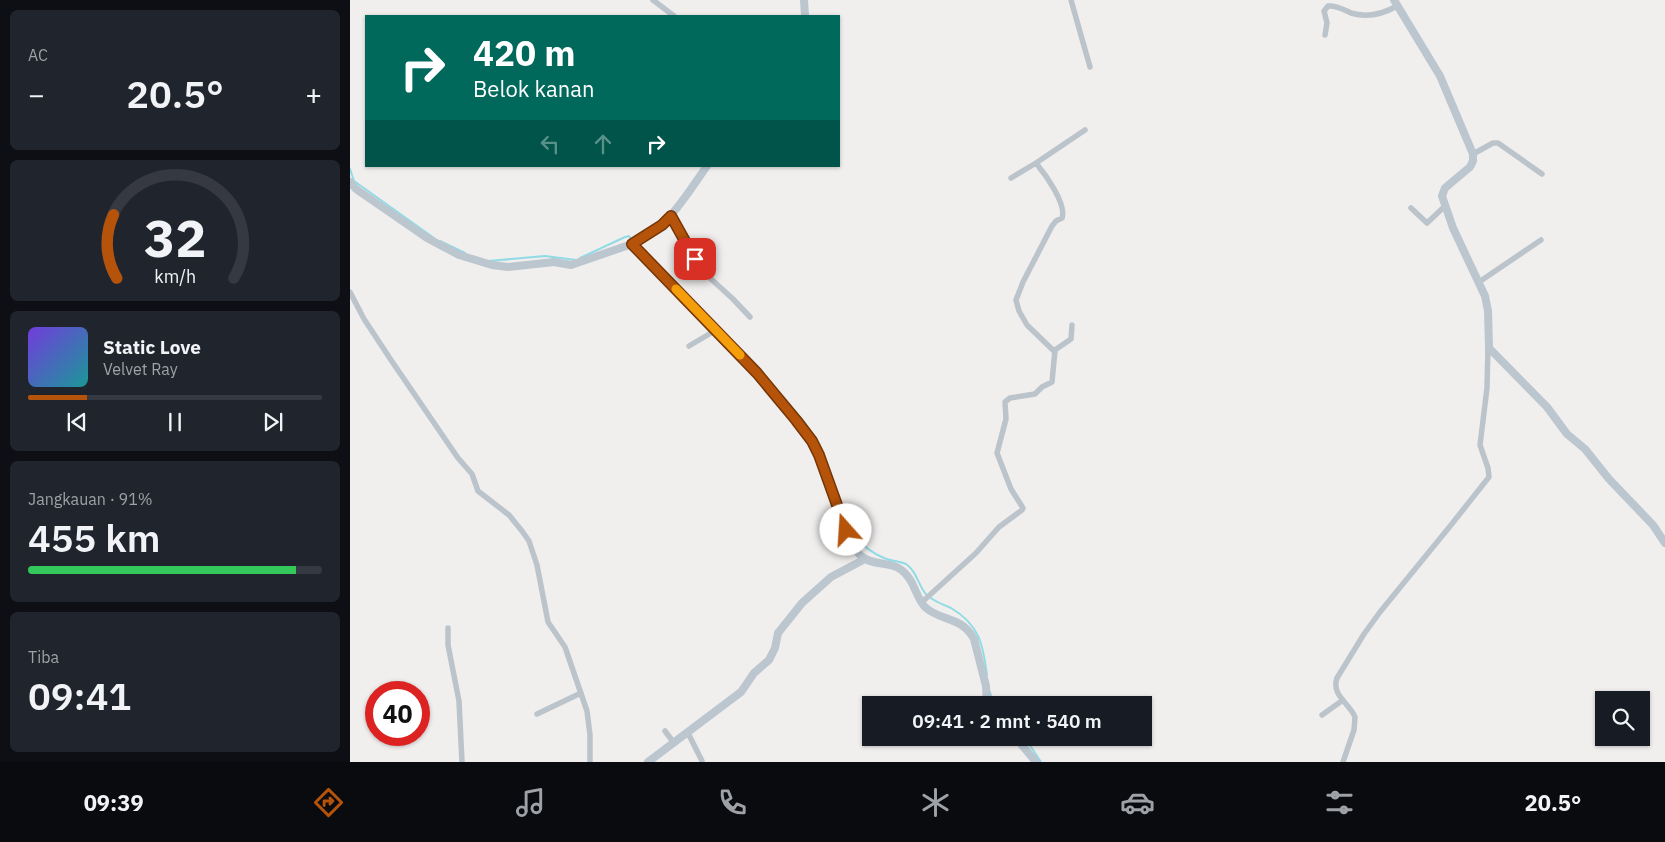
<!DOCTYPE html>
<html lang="id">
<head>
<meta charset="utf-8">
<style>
  :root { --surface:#171b24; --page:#20242c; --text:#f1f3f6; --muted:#9ea1a6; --line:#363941; --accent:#b45309 }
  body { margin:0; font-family:"IBM Plex Sans",sans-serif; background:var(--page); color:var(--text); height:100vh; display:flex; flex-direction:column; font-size:19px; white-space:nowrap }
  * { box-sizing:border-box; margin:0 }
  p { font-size:16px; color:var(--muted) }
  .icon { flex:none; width:28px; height:28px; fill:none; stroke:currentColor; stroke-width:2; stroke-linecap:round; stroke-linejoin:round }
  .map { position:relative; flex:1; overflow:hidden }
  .details { display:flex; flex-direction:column; gap:10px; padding:10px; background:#0d0f14; width:350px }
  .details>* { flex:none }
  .hud { position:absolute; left:15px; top:15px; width:475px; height:152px; border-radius:0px; box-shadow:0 1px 4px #0004; background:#00695c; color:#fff; overflow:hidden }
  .fabs { position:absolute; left:1245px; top:691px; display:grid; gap:10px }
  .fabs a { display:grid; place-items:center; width:55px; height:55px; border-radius:0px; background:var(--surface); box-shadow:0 1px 4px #0004; font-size:25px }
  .speed { position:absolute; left:15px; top:681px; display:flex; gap:10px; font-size:25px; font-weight:700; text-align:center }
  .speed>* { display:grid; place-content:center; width:65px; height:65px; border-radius:50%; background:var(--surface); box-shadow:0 1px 4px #0004; line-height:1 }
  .speed .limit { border:8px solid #d22; background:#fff; color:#111 }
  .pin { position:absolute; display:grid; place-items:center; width:42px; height:42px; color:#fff; margin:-21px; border-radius:10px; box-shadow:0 2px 8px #0006 }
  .me { position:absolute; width:55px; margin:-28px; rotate:341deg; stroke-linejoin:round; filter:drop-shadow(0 0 4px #0008) }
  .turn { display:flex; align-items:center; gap:18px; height:105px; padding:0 25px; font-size:22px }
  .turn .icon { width:65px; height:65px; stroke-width:2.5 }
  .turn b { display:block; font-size:35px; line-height:42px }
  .lanes { display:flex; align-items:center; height:48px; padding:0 25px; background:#0003; justify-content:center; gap:25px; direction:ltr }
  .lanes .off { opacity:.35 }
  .big { font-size:38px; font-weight:600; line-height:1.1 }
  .details .tile { flex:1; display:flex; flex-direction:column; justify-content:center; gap:8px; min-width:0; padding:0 18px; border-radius:8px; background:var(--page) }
  .details .dial { align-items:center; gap:0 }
  .dial svg { height:130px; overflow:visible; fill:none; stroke:var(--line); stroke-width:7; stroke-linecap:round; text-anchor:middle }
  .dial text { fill:var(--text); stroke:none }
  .song { display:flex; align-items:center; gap:15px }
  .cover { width:60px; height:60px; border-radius:8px; background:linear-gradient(135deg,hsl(260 70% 55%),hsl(180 70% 35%)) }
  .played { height:5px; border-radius:2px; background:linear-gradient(90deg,var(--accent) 20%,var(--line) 20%) }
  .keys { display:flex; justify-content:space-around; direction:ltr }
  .heat { display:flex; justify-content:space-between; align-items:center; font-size:28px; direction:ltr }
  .charge { height:8px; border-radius:4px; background:linear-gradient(90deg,#34c759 91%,var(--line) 0) }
  .trip { position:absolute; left:512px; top:696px; width:290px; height:50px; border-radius:0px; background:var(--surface); box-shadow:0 1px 4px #0004; font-weight:600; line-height:50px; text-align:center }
  .dock { display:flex; height:80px; justify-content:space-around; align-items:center; background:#090b0e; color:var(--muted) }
  .dock .icon { width:35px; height:35px }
  .dock .current { color:var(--accent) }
  .dock b { font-size:22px; color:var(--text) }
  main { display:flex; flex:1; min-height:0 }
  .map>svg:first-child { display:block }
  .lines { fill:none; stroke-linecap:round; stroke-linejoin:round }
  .stream { stroke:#90dbe5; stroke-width:2 }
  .street { stroke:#bbc4ca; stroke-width:5.5 }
  .secondary { stroke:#bbc6cf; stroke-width:8 }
  .route-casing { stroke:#753606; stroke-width:12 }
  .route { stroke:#b45309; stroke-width:9 }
  .slow { stroke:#f59e0b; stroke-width:9 }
</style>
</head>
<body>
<main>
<section class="details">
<div class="tile"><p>AC</p>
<div class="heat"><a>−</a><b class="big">20.5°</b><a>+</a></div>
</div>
<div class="tile dial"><svg viewBox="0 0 100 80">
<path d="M14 69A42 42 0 1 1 86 69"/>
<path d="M14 69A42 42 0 0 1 12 30" stroke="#b45309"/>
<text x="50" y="56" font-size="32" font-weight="700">32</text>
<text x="50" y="72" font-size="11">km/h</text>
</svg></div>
<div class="tile">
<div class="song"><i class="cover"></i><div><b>Static Love</b><p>Velvet Ray</p></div></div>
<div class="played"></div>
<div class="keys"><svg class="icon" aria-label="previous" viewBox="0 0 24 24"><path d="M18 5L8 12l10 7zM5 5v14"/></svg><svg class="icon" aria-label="pause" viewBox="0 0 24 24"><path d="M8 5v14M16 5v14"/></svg><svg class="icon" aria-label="next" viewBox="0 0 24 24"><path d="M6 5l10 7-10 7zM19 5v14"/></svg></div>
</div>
<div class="tile"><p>Jangkauan · 91%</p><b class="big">455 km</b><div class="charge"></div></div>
<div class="tile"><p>Tiba</p><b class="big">09:41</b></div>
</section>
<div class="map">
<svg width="1315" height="762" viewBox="0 0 1315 762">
  <rect width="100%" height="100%" fill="#f1eeee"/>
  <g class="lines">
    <path class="stream" d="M0 169 4 181 84 238
      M90 241 115 253
      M230 258 275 237 279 236 283 242
      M139 261 195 256 226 260
      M341 299 350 308
      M432 396 455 423 469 446
      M492 507C501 531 508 547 534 558 540 561 549 561 556 564 566 570 568 584 575 593 580 600 592 604 601 608 630 625 633 645 637 675
      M640 692 643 705
      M675 738 691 762"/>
    <path class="street" d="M303 0 324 16
      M721 0 740 67
      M975 35 977 23 974 11 978 6C987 5 994 10 1001 13 1018 18 1033 14 1047 6
      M1123 154 1143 143H1148L1192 174
      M686 163 735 130
      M661 178 686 163C695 174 717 204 712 218L706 221 702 226 673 282 666 300 669 311 677 325 705 352
      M1061 208 1077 223 1095 206
      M321 216 349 268 383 299 400 317
      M1129 282 1191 240
      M0 292 14 319 41 360 108 458 122 474 128 491 159 515 172 531 179 541 187 565 198 622 215 647 237 711 240 735V762
      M339 346 366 330
      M571 603 626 553 649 527 672 510 673 508 661 489 647 453 656 419 655 402 660 398 685 394 692 387 702 382 705 350 721 339 722 325
      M98 628V645L109 701 112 762
      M187 714 231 693
      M972 715 993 700
      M315 731 324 743
      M338 733 352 761
      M993 762 1004 730 1005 717C999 703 981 695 987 678L1014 634 1030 612 1101 525 1139 477 1138 468 1130 445 1137 388 1138 346"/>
    <path class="secondary" d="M454 0 455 16
      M1044 0 1090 76 1123 154V161L1120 167 1095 188 1092 196 1103 228 1135 296 1138 311 1139 348 1197 407 1217 434 1235 449 1259 479 1303 525 1315 543
      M0 182 6 189 77 238 109 255 142 265 158 267 204 262 221 265 282 244C342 308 410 367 460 439 481 469 485 508 502 540 504 546 507 553 511 556 522 566 539 561 550 569 565 579 565 597 575 607 589 621 612 616 624 639L636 686 637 705
      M282 244C317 230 336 195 357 166
      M666 738 686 762
      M298 762 391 692 404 673 419 660 425 648 428 633 452 603 481 577 515 559"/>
  </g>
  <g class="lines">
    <g class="route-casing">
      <path id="route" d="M345 259 321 216 312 225 282 244 407 373 446 420 462 441 469 455 496 530"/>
    </g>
    <use href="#route" class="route"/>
    <path class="slow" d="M326 289 390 355"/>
  </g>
</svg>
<div class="fabs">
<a><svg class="icon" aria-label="search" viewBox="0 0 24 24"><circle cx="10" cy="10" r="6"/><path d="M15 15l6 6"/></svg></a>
</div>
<div class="speed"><div class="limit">40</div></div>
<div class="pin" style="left:345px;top:259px;background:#d93025"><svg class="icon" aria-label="arrive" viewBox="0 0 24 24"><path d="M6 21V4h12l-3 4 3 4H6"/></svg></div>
<svg class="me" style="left:496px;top:530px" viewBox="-20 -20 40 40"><circle r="19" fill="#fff"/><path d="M0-13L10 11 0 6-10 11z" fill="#b45309"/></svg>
<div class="trip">09:41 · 2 mnt · 540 m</div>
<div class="hud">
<div class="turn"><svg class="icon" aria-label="right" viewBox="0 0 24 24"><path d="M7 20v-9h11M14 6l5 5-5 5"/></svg><div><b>420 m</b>Belok kanan</div></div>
<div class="lanes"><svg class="icon off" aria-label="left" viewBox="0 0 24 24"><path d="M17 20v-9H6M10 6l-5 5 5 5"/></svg><svg class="icon off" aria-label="ahead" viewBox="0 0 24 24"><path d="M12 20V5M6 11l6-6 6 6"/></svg><svg class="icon" aria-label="right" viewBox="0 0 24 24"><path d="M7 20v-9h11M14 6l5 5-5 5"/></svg></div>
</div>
</div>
</main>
<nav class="dock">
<b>09:39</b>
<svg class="icon current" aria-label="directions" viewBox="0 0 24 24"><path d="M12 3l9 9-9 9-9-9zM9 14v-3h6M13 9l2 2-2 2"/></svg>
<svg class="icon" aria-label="music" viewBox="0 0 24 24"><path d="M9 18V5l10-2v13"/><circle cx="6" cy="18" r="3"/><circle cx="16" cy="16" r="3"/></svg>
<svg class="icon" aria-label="phone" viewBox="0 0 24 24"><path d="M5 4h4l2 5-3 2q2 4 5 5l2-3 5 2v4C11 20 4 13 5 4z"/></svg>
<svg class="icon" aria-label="climate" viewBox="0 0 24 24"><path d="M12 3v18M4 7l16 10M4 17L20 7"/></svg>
<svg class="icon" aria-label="car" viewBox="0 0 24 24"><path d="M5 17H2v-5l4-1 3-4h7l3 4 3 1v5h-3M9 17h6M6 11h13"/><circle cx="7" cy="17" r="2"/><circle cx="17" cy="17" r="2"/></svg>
<svg class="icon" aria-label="filters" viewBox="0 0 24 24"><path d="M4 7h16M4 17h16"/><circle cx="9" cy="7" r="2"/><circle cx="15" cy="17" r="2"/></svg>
<b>20.5°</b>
</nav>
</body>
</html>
